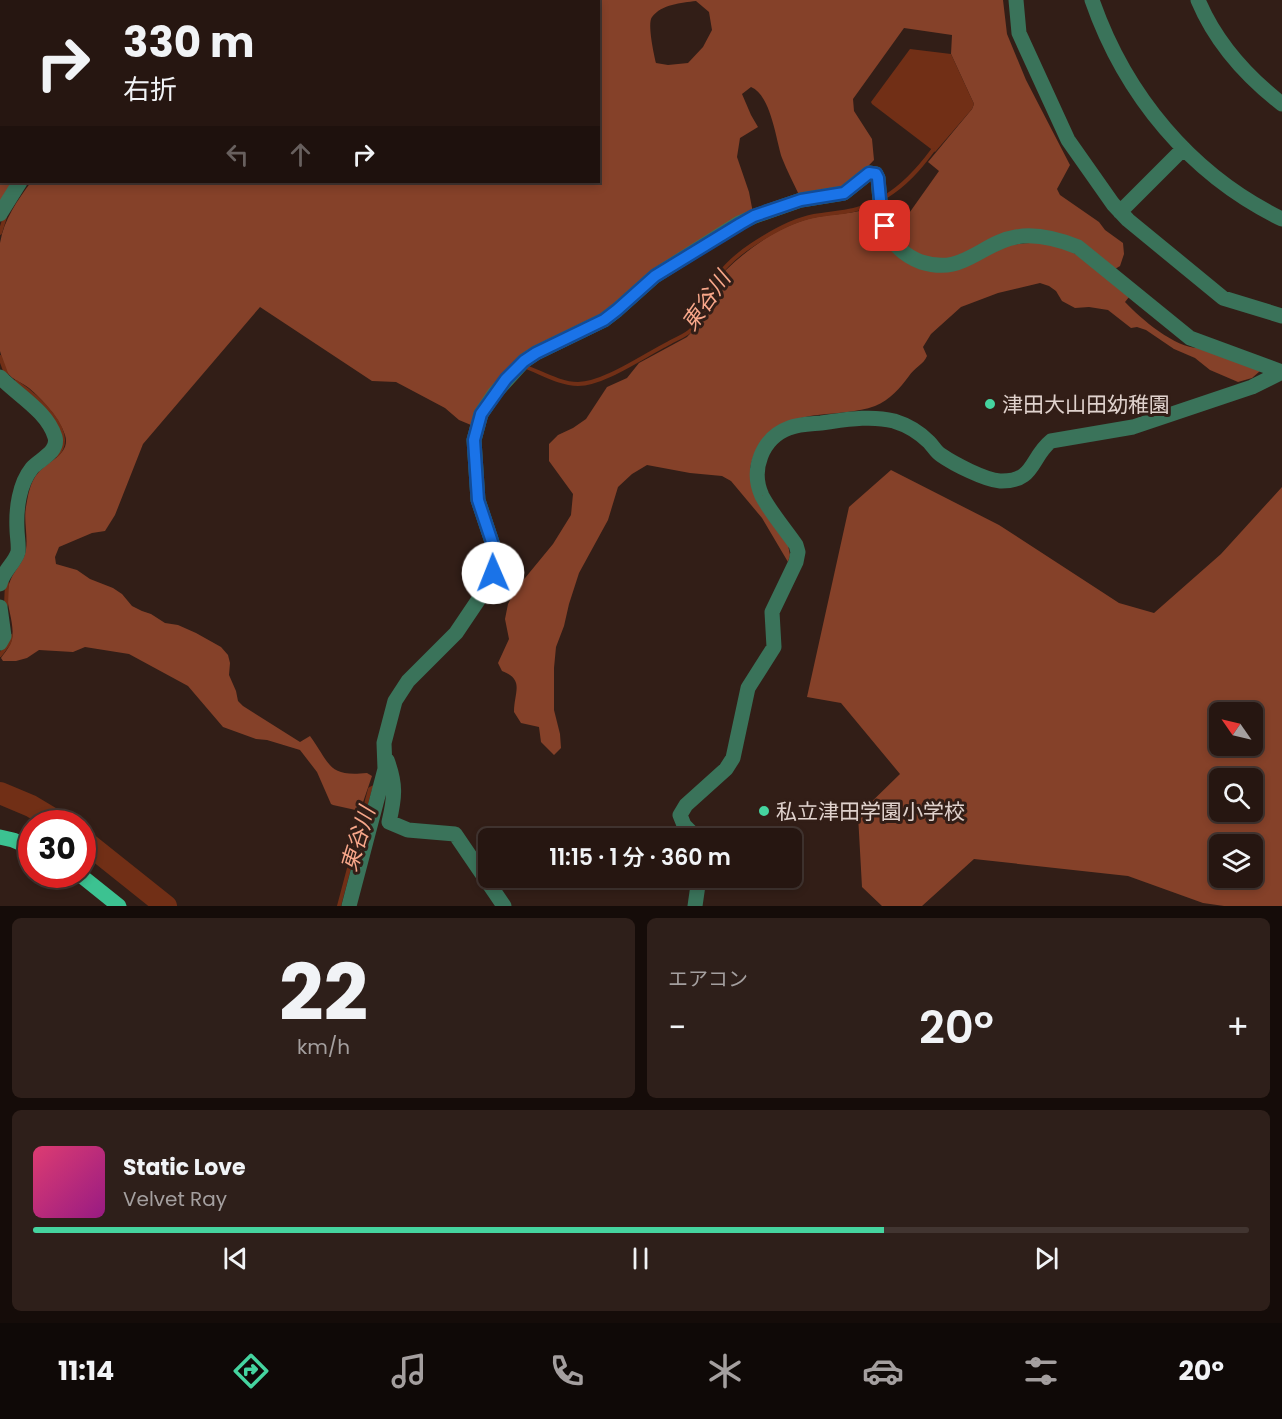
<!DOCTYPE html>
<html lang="ja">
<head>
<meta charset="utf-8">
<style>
  :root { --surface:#261611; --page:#2e1f1a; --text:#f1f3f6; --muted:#a49f9f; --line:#423531; --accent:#45d49f }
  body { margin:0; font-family:Poppins,"Noto Sans JP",sans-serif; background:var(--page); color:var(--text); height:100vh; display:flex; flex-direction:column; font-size:22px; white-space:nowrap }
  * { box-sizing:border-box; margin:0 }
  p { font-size:20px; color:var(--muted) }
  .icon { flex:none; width:33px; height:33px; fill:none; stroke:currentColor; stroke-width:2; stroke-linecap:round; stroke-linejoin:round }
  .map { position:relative; height:906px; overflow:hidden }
  .side { display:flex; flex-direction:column; gap:12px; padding:12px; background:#150c09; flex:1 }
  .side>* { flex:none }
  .top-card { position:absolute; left:0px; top:0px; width:600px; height:183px; box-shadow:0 3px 9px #0003,0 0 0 2px var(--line); background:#261611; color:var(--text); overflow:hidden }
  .needle { width:39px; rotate:304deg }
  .tools { position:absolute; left:1209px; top:702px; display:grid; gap:12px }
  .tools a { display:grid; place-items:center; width:54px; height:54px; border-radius:9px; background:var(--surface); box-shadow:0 3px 9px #0003,0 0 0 2px var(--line); font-size:30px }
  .speed { position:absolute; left:18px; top:810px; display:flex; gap:12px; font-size:30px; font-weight:700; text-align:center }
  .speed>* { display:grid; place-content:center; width:78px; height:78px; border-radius:50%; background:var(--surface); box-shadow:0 3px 9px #0003,0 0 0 2px var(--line); line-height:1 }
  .speed .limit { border:9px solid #d22; background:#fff; color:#111 }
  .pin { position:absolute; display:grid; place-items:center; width:51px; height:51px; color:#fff; margin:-26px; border-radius:12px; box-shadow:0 3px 9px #0006 }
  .me { position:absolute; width:66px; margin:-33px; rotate:359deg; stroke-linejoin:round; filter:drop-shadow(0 0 4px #0008) }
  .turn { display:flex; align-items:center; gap:21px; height:126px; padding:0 24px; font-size:27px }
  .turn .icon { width:78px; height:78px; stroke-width:2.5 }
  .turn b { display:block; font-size:42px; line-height:51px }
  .lanes { display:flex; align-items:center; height:57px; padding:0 24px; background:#0003; justify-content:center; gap:30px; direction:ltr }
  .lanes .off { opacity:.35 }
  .big { font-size:45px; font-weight:600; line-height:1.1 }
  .side .widget { flex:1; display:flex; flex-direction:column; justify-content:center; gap:9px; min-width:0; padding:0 21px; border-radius:9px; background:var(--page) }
  .side .dial { align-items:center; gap:0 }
  .dial b { font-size:78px; line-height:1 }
  .song { display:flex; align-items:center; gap:18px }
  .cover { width:72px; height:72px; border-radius:9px; background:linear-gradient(135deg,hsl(340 70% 55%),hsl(310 70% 35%)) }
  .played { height:6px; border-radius:3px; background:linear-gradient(90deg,var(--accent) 70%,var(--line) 70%) }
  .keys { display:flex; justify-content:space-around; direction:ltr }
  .heat { display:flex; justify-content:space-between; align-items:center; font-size:33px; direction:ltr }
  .side .tiles { flex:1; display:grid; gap:12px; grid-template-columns:1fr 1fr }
  .widget:last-child { grid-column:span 2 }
  .trip { position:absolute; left:478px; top:828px; width:324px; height:60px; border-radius:9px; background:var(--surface); box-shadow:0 3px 9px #0003,0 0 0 2px var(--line); font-weight:600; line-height:60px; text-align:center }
  .tab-bar { display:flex; height:96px; justify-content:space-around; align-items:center; background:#0f0907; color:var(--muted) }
  .tab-bar .icon { width:42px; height:42px }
  .tab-bar .on { color:var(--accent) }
  .tab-bar b { font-size:27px; color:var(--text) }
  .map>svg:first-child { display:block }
  .forest { fill:#854129; fill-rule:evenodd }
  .water { fill:#712f16 }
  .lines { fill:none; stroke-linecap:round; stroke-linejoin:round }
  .stream { stroke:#712f16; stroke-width:4 }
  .river { stroke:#712f16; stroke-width:22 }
  .minor { stroke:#3a735a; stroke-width:15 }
  .major { stroke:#3cc291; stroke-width:15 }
  .route-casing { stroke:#114b97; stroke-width:15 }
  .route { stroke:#1a73e8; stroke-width:10 }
  .poi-dot { fill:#45d49f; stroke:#321e17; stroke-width:2 }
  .labels { text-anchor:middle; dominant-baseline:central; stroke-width:6; stroke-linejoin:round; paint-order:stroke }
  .poi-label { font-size:21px; fill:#e0d2cd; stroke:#321e17; text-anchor:start }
  .water-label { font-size:22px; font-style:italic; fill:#f8a78a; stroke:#321e17 }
</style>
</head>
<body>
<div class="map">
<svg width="1282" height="906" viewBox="0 0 1282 906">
  <rect width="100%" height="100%" fill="#321e17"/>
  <path class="forest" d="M0 0 79 1 2 2V182H17L0 208Z
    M89 0H1003L1007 34 1026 80 1070 165 1057 189 1060 195 1099 222 1105 230 1123 243 1124 254 1120 266 1115 269 1049 232C1022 240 951 267 927 259 913 254 902 244 895 233L939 171 928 162 972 109 974 104 951 54 952 35 904 28 853 99 854 111 872 139 874 160 851 184 800 197C794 184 787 171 782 158 776 140 771 95 751 87L742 94 751 115 758 127 740 138 737 157 749 192 753 213 614 310 548 343 471 425 459 420 445 408 396 382 372 381 260 307 143 444 115 515 105 531 92 533 59 547 55 557 56 564 77 570 90 579 113 588 122 594 132 606 142 611 151 614 165 623 178 625 196 633 221 647 228 655 230 663 229 675 236 691 238 701 243 706 300 742 310 736C331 765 328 777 367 773L372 776 360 811 333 805 331 804 317 772 300 750 267 740 256 739 223 727 188 686 129 654 85 647 73 652 39 650 27 658 16 661H3L1 658C5 652 11 646 12 638 15 622 5 605 8 589 10 575 19 568 24 557 30 542 23 522 26 507 28 495 30 482 38 473 48 461 71 454 65 435 60 419 42 399 29 388 23 383 12 380 7 372 4 366 2 358 0 351V243C4 219 17 201 31 182H598V2ZM696 1 709 12 712 30 703 47 688 63 668 65 656 63C654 55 647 23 652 17 662 4 681 3 696 1Z
    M875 206 921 268C959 258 1029 231 1066 249 1090 260 1110 280 1129 297L1125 302C1141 319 1176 349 1200 348L1260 371 1252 378 1238 382 1210 370 1195 358 1174 349 1146 330 1137 327 1131 328 1108 310 1089 307 1075 308 1062 301 1056 291 1049 286 1040 283 998 293 961 307 931 334 923 347 927 356C924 364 914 368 909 376 900 388 890 400 875 406 839 419 799 407 770 434 758 445 753 453 750 469L788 545 790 555 788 562 762 518 731 481 722 476 690 473 647 465 632 474 618 487 608 520 579 573 569 604 564 626 556 647 554 668V710L560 734 561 748 554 755 541 742 539 727 521 723 514 712C514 692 525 680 502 671L498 663 509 639 505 619 508 604 516 589 553 544 571 515 573 494 549 461V444L558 435 573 428 586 419 607 387 627 378 639 363 687 337C701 324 701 309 709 292 713 284 720 277 726 270 750 247 779 226 812 218 833 213 854 215 875 206Z
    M891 470 999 525 1119 603 1154 613 1221 554 1282 487V906H1224L1203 903 1128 876 974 859 922 906H882L862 887 858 815 900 774 841 703 807 697 849 507ZM1252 712V746H1220V712ZM1252 778V812H1220V778ZM1252 844V878H1220V844Z"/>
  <path class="water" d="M910 49 951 54 974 104 972 109 935 152 872 104 871 102Z"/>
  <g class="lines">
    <path class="stream" d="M885 197C905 185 919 169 933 150
      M0 233 5 217
      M0 357 7 376
      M526 367C542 373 560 384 578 384 604 384 645 355 669 343 677 338 686 336 692 329 701 318 701 303 708 291 717 273 735 256 752 245 770 233 792 220 814 216 835 212 855 213 875 202
      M16 382C34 394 79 431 57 455
      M6 605 7 583
      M0 655 9 643 11 636
      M339 906 370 789 374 787"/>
    <path class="river" d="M0 793 31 806 61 824
      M82 839 166 906"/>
    <path class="minor" d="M82 0V2
      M1016 0 1019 33 1068 140 1113 204 1128 220 1223 298 1282 316
      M1092 0C1125 95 1191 175 1282 219
      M1198 0C1216 43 1246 76 1282 104
      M1120 212 1183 149
      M0 214 20 182
      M0 377C17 395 47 411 55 437 59 452 40 459 32 468 19 484 16 509 17 529 17 536 19 545 18 552 15 563 3 571 0 584
      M0 607 4 636 0 643
      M387 760C396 784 395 797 389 822L408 830 455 834 504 906
      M697 838 684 825 680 815 686 805 726 769 733 758 748 688 774 647 772 612 796 562 798 552 796 545C785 529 771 513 762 496 750 470 762 438 789 428 799 424 810 424 821 423 844 420 870 415 894 421 907 425 919 432 929 442 933 446 936 452 941 455 954 464 985 480 1000 481 1035 482 1030 458 1051 441L1133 427 1252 387 1282 372
      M349 906 385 769 384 743 395 701 408 681 456 633 485 590 493 573 495 560 494 548 478 500 474 440 481 414 495 393 524 361 536 353 604 320 617 310 655 276 739 223 755 216 801 200 844 193 869 173 876 174 878 178C881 215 882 247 921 262 934 266 949 267 962 261 980 254 996 240 1016 237 1037 233 1058 239 1078 247L1190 338 1282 372
      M695 906 699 878"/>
    <path class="major" d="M0 837 13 840 32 848
      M79 874 119 906"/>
  </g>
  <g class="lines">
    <g class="route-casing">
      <path id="route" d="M493 573 495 560 494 548 478 500 474 440 481 414 506 379 524 361 536 353 604 320 617 310 655 276 740 224 754 216 801 200 844 193 869 173 876 174 878 178 881 210 885 226"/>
    </g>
    <use href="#route" class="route"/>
  </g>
  <g class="poi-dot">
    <circle cx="990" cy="404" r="6"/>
    <circle cx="764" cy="811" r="6"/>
  </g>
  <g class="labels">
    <g class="poi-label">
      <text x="1002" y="404">津田大山田幼稚園</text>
      <text x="776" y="811">私立津田学園小学校</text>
    </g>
    <g class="water-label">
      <text transform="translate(706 301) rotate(-55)">東谷川</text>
      <text transform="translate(358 839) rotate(-73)">東谷川</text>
    </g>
  </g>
</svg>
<div class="tools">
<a><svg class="needle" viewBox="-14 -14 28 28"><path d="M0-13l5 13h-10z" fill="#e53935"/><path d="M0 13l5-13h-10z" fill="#a49f9f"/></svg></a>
<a><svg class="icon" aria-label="search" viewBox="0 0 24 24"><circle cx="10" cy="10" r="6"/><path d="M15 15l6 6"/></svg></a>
<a><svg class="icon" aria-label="layers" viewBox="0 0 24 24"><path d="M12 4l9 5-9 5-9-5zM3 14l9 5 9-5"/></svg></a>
</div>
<div class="speed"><div class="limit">30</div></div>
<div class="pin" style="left:885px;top:226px;background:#d93025"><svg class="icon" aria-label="arrive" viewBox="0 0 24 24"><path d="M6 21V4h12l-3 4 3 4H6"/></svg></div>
<svg class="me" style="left:493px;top:573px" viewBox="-20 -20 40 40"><circle r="19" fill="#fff"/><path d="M0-13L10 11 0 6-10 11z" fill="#1a73e8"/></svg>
<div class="trip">11:15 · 1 分 · 360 m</div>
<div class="top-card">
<div class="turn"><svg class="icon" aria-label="right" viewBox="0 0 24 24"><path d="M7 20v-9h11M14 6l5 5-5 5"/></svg><div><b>330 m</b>右折</div></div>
<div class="lanes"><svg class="icon off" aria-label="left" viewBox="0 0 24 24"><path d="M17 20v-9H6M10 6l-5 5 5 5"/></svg><svg class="icon off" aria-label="ahead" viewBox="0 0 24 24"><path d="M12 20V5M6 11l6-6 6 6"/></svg><svg class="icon" aria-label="right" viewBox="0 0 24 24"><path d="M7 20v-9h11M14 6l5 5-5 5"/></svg></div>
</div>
</div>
<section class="side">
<div class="tiles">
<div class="widget dial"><b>22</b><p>km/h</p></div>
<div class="widget"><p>エアコン</p>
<div class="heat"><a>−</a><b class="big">20°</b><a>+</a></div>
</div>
<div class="widget">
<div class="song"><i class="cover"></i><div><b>Static Love</b><p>Velvet Ray</p></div></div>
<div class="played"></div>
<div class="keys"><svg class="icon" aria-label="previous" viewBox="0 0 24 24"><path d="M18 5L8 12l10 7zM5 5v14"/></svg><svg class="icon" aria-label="pause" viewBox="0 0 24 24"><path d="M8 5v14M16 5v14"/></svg><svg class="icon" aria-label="next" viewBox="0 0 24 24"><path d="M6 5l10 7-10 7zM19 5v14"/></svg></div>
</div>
</div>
</section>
<nav class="tab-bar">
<b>11:14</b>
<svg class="icon on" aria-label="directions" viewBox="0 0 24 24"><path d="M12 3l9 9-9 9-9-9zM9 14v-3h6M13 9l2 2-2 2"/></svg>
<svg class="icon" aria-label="music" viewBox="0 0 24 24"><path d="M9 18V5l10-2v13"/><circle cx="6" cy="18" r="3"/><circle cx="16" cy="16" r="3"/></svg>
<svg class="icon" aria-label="phone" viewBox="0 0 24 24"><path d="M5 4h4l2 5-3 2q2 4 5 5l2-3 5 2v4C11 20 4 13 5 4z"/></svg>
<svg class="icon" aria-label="climate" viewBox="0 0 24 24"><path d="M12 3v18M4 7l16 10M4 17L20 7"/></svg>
<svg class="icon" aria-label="car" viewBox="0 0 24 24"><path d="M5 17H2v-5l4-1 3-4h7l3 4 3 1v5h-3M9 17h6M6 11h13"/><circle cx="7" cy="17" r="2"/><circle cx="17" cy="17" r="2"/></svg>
<svg class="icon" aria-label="filters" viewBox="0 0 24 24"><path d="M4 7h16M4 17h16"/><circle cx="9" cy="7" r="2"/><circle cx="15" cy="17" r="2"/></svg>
<b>20°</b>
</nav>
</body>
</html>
